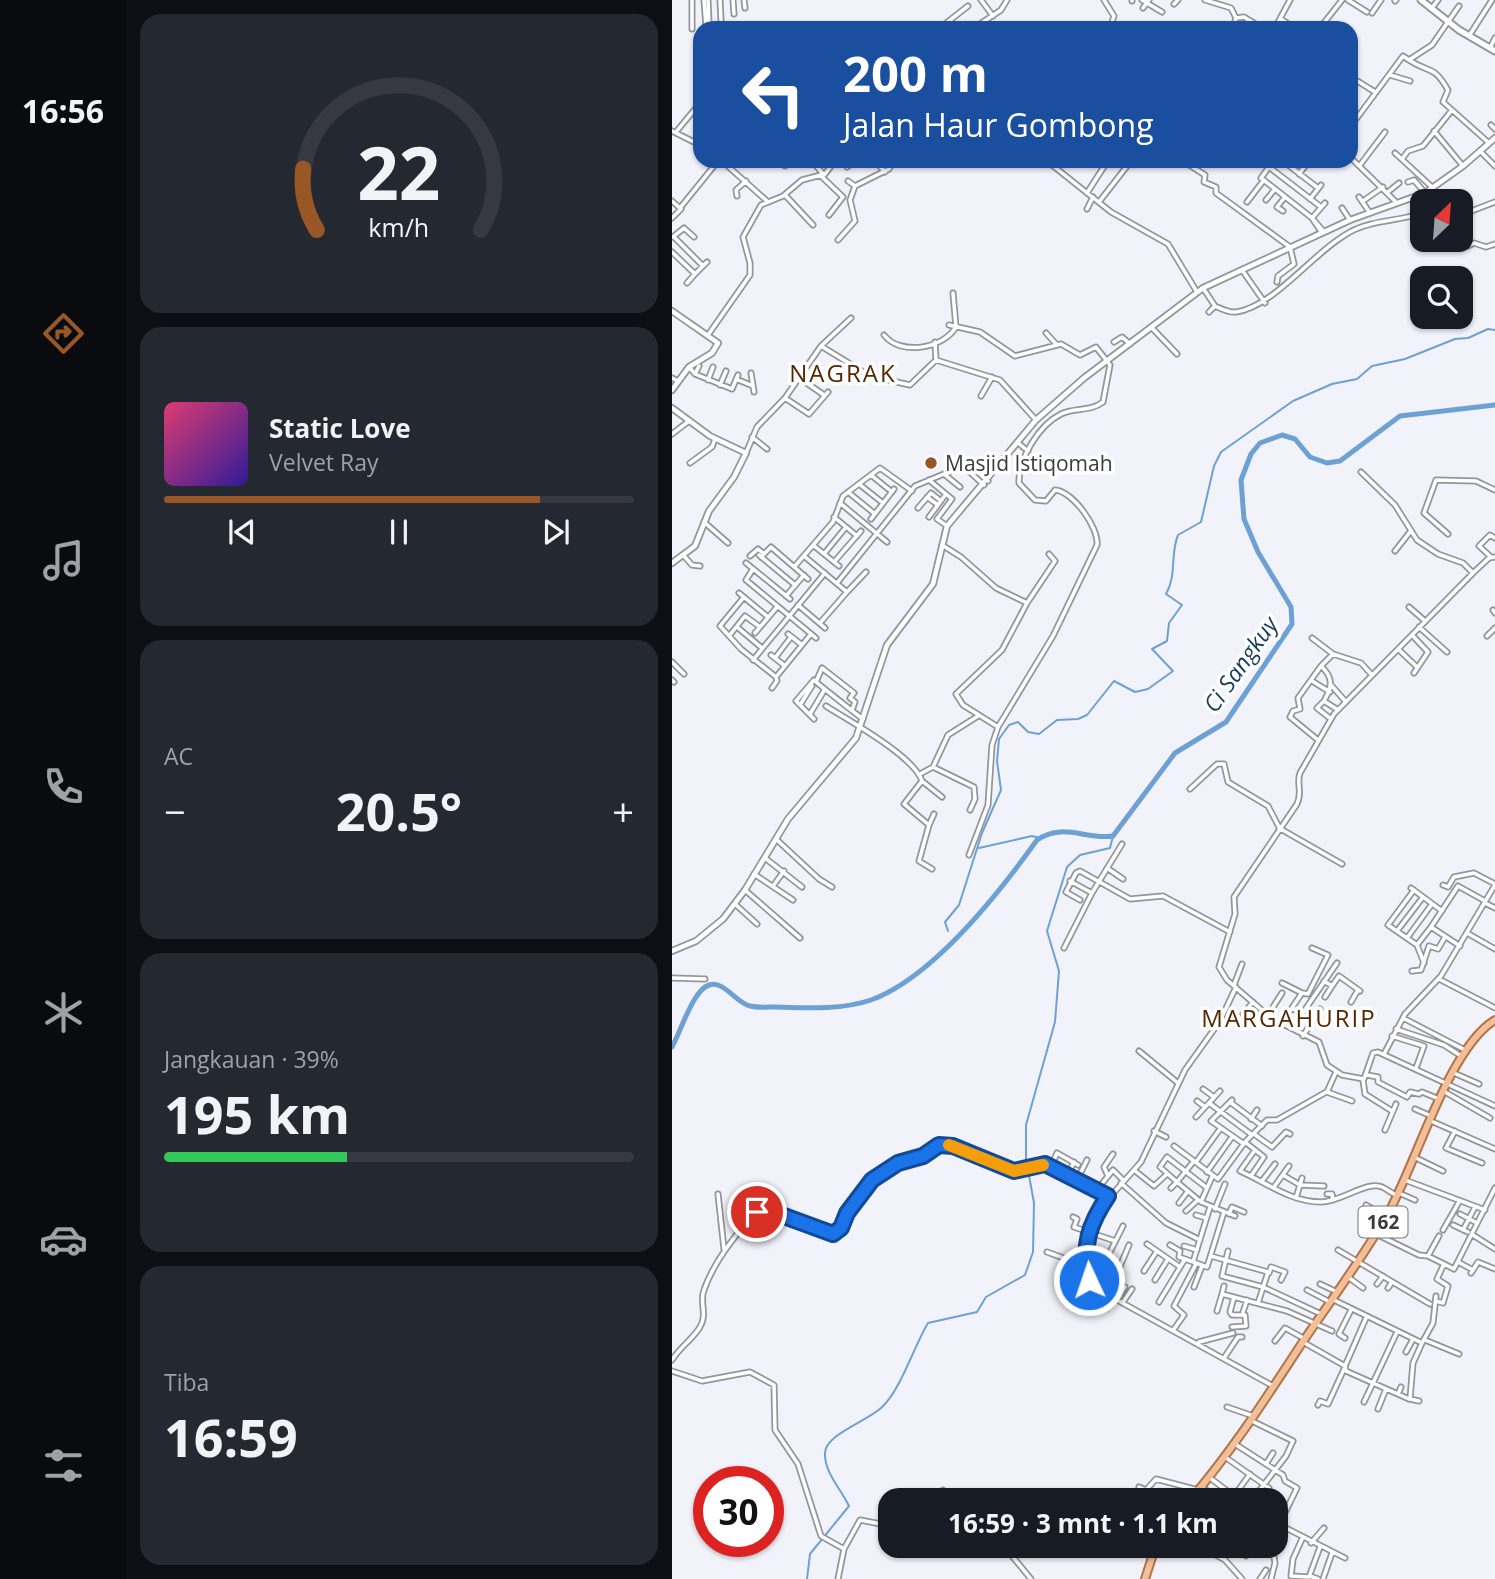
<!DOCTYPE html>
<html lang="id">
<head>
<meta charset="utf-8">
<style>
  :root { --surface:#171b24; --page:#242831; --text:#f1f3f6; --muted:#9ea1a6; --line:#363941; --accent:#9a5726 }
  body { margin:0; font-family:"Open Sans",sans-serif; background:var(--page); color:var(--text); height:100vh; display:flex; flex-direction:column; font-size:26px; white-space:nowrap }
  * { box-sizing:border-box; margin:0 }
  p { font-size:23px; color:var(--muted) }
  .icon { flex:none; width:38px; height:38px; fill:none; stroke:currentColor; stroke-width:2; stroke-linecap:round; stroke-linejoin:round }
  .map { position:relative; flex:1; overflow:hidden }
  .panel { display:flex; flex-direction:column; gap:14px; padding:14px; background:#0d0f14; width:546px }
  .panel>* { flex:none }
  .banner { position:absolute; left:21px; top:21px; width:665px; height:147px; border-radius:21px; box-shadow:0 2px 5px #0004; background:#1a4fa0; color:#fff; overflow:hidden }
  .needle { width:46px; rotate:25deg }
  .tools { position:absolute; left:738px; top:189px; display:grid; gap:14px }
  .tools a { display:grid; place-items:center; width:63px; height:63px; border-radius:14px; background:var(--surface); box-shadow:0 2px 5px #0004; font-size:35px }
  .speed { position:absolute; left:21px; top:1466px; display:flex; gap:14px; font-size:35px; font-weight:700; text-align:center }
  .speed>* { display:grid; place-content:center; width:91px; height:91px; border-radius:50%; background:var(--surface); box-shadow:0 2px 5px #0004; line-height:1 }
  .speed .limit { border:10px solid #d22; background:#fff; color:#111 }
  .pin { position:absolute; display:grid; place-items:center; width:60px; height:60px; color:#fff; margin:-30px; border:4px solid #fff; border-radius:50%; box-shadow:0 2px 7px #0007 }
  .me { position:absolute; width:77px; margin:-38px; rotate:357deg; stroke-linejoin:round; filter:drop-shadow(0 0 5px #0008) }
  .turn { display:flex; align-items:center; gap:24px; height:147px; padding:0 35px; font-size:32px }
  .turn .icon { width:91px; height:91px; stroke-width:2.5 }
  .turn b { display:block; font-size:49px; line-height:60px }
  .big { font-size:52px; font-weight:700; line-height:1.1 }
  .panel .card { flex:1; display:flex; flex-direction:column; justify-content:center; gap:10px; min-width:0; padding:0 24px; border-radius:21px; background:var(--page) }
  .panel .dial { align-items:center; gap:0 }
  .dial svg { height:182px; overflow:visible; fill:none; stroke:var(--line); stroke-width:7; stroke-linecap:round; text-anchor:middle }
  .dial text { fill:var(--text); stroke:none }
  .song { display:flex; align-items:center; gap:21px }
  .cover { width:84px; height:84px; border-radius:10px; background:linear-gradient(135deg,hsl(340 70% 55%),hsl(250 70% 35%)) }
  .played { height:7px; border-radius:4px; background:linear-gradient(90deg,var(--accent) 80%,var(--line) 80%) }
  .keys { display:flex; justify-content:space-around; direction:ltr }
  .heat { display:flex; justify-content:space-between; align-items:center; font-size:38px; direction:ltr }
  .charge { height:10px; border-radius:5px; background:linear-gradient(90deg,#34c759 39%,var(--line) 0) }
  .trip { position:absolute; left:206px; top:1488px; width:410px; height:70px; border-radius:21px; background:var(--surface); box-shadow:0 2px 5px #0004; font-weight:700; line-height:70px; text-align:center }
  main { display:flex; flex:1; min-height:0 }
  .tabs { display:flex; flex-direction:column; width:126px; justify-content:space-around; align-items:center; background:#090b0e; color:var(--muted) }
  .tabs .icon { width:49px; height:49px }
  .tabs .selected { color:var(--accent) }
  .tabs b { font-size:32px; color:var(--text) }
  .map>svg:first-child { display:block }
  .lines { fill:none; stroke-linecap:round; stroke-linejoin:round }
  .stream { stroke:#6ea1d3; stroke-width:2 }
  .river { stroke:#6ea1d3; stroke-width:5 }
  .minor-casing { stroke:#95959c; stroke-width:7 }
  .tertiary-casing { stroke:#95959c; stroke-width:8 }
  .secondary-casing { stroke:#95959c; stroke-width:9 }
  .primary-casing { stroke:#ae764a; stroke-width:10 }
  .minor { stroke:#fff; stroke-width:3.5 }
  .tertiary { stroke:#fff; stroke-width:4.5 }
  .secondary { stroke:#fff; stroke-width:5 }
  .primary { stroke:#f4bf97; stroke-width:6 }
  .route-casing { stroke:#114b97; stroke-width:18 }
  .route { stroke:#1a73e8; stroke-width:12 }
  .slow { stroke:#f59e0b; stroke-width:12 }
  .poi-dot { fill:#9a5726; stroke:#fff; stroke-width:2.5 }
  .labels { text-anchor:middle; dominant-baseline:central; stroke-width:7; stroke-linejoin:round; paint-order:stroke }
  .shield { fill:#fff; stroke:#767678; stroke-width:2 }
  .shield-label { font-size:19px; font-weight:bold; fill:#3b3b3e }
  .poi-label { font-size:21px; fill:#3b3b3e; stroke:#fff; text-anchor:start }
  .water-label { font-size:23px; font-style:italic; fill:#153b5d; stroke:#fff }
  .quarter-label { font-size:24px; letter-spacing:2px; fill:#532702; stroke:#fff }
</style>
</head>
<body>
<main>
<nav class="tabs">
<b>16:56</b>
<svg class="icon selected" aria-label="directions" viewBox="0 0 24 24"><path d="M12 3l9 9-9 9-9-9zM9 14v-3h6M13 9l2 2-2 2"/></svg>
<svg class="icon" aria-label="music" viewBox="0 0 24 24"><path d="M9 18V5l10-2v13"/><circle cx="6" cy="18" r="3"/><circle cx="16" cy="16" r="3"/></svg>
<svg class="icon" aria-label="phone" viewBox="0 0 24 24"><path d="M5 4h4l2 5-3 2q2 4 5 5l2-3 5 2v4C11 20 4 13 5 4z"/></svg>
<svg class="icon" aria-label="climate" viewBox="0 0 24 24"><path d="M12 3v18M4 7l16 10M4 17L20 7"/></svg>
<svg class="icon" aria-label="car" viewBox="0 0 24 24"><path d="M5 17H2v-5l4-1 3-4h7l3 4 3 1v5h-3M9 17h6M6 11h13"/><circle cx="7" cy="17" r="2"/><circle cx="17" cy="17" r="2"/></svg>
<svg class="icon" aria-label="filters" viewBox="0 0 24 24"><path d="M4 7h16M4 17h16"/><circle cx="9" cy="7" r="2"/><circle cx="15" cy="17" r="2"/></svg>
</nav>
<section class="panel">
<div class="card dial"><svg viewBox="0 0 100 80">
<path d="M14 69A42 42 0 1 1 86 69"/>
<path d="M14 69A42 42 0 0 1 8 42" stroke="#9a5726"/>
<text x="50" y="56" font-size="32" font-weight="700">22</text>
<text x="50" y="72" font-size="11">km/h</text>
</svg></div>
<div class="card">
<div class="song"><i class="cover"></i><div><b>Static Love</b><p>Velvet Ray</p></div></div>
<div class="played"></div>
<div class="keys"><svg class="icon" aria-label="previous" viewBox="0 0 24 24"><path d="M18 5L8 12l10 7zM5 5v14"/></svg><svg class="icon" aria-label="pause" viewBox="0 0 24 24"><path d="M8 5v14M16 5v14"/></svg><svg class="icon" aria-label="next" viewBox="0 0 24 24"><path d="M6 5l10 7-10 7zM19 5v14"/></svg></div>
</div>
<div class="card"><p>AC</p>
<div class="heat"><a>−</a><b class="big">20.5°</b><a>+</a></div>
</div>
<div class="card"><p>Jangkauan · 39%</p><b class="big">195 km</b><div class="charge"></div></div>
<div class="card"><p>Tiba</p><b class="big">16:59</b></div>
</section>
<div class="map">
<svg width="823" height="1579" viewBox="0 0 823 1579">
  <rect width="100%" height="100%" fill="#f2f2fa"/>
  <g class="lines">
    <path class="stream" d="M307 848 360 836 368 838
      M276 931 273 922 287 905 310 833 329 790 325 761 327 739 337 725 346 722 356 732 367 734 385 720 406 719 415 715 442 681 463 692 476 689 501 671 480 649 495 641 497 623 510 605 494 594C505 575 498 554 506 535L529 522 542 466 549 452 621 401 660 384 685 379 700 366 733 359 783 339 796 338 816 329 823 330
      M135 1579 138 1554 177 1506C169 1489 152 1472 153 1453 153 1435 195 1421 209 1408 228 1392 242 1346 256 1323L305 1312 314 1297 353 1275 361 1252 362 1203 354 1159V1125L383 1022 387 971 375 931 395 867 408 855 438 848 441 836"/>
    <path class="river" d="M0 1047C9 1031 21 990 37 985 52 980 64 1003 78 1006 86 1008 96 1007 104 1007 134 1008 170 1010 199 1000 261 977 327 893 365 840 391 822 414 840 441 836L503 753 554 722 620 624 619 607 586 552 572 519 569 480 579 454 588 443 610 435 623 439 638 457 655 463 668 461 728 416 823 405"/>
    <g class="minor-casing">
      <path id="minor" d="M20 0V29
        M32 0 34 26 37 24 36 0
        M48 0 49 20
        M61 0 62 14
        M72 0 73 8
        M309 0 321 16
        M432 0 442 16 438 28
        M470 0 490 12
        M533 0 559 8 564 18 572 17 590 28
        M676 0 695 12
        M460 1V0
        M723 1 724 0
        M502 4 506 0
        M471 8 477 0
        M759 9 766 0
        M700 13 709 0
        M609 19 622 28
        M312 22 316 28
        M131 28H146
        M268 28 296 6
        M302 28 329 10 335 0
        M561 28 564 18
        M603 28 618 0
        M648 28 670 0
        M797 36 820 0
        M818 48 823 38
        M737 60C758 74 761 64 776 90L771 102 817 143
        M718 75 738 81
        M679 77 703 92
        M819 125 823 129
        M679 126 731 56 737 60 760 45 787 6
        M0 131 28 145
        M762 131 791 166
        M4 132 28 103
        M808 151 823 166
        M723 153 761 188
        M679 158 725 203
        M730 159 736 151 751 146 780 110
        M50 161 95 201
        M107 161 113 166 119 161
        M140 161 152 175
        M203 161 213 172
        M375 161 439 212 496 244 525 292
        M511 161 533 175 532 182 544 187V193L618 247 622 264 606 276 605 282
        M611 161 646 188
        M688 165 713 132
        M175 167 184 161
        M627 174 634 165
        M148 175 171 197 157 215
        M176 181 183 186
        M736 182 742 180 753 193
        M716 192 727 183
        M415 193 433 165 429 161
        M113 195 141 225
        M65 196 64 190 74 181
        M687 197 698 213
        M638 199 649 185
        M594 200 603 189
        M0 201 9 209 0 218
        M691 201 711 187
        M427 202 459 161
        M575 202 592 180
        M649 207 597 167 589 178 640 218 653 203
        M8 208 46 161
        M670 208 678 220
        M415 209 421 197
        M611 211 605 207 613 197
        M789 215 823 202
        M650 233 640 218 652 232
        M1 237 12 228 22 237
        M2 237 31 266
        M166 240 183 221 178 200 183 186 217 169 222 161
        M789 240 796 246 802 243 814 247 823 244
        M0 252 23 274 15 283
        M570 270 593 303
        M23 274 35 262
        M531 288 543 306 537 312
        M543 306C550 309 557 313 564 312 602 307 641 252 678 232 701 219 734 221 751 212
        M277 325 308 332 343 356 389 344 408 355 424 347 438 365 431 402C418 412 403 407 389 414 367 425 346 459 347 483L363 500 374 501 383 490C401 491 427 528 425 545L381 636 326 727 320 745 316 805 297 855
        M480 328 505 354
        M374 333 385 345
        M36 335 78 275V263L71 237 89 205 111 196 130 180 153 174 163 161
        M212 335C228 356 271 349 284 327L281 293
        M263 342 264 360
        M442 342 450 337 458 344
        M149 346 179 318
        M17 367 23 374 60 389 66 375
        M79 373 82 392
        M23 374 27 366
        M126 377 152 395
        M0 378 6 381
        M64 379 81 386
        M36 380 41 367
        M48 385 54 371
        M309 396 320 377
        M113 398 137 414 156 392
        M0 434 17 421
        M80 437 95 449
        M345 442 356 451
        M74 453 85 427 113 398 149 346 198 376 238 385 264 360 328 380 364 420
        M18 463 40 447 43 439
        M291 466 312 485
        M689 472 723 505 745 540 766 554 791 563 801 573
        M272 474 288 487
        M199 475 220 492
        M257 480 280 499 265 519 275 526
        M187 484 211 503
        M176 492 203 514
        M255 497 266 505
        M168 503 215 542
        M246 508 259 493 269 501
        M162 517 185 536
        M257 517 274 494
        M199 519 222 489
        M32 522 56 543
        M776 534 752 513 764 480 804 481 823 490
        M141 545 167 566
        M270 545 289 557 324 588 355 603 330 650 284 694 291 705 326 727
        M723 551 738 532
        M152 554 174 527
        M87 555 123 585
        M12 556 20 565 28 566
        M78 556 86 549 92 554
        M132 556 175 592 194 572
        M89 557 99 547 136 579
        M819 557 807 546 818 535 823 538
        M823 557 817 558 801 573 662 714 628 773C624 784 631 792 625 804L562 897 563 914 547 967 555 980 599 1018 647 1042 655 1065 670 1075 692 1079 701 1053 706 1052 823 1106
        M162 562 189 531
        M74 563 118 599
        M123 566 161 522 171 496 208 468 240 491
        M81 569 74 580 144 638
        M165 583 243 486 296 464 316 481
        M67 593 96 617
        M114 596 132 575
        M72 597 48 626 69 649 104 677 105 681 100 688
        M355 603 383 561 377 554
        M126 605 153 628
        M737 607 753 621
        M821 610 823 613
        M148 623 175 592
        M65 627 90 648
        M747 627 775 652
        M83 633 105 607
        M116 634 130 645
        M740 635 756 652 742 673
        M57 636 73 616 88 627
        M815 636 823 628
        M640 638 661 654 689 663 700 675
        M726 649 745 667
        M661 654 649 666C662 678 660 687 652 701L666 710
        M99 655 113 666
        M103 658 119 637
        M81 660 153 573
        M0 662 12 674
        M104 677 139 634
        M0 680 2 682
        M142 680 124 701 142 719
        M640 681 658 692
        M659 685 674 702
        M652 701 645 708 659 719
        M128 705 140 686
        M154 706C177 721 242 756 250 781L232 804 257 825 262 814
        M180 710 183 702 178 698 182 693 150 668 144 682C159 694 175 707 191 719
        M138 714 153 689
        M646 740 618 717 621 711 628 709 626 698 649 666
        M261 767 276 735 306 716
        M248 774 261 767 302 787 303 799 298 810
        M250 781 270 797
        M518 789 545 764H552L556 782 596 806 607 827
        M257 825 247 861 260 869
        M607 828 670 864
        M104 839 147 879 160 887
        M93 858 130 887
        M435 868 451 879
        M82 874 121 900
        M398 881 420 893 450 844
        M771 885 776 887 782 877 802 873 823 884
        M101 886 112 871
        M739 888 770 911
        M73 890 128 938
        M742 890 716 925 745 945
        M408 900 394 892 404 873 408 871 458 899 491 896 558 932
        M813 903 823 908
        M63 904 85 924
        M725 931 751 897
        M795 933 823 949
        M735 938 760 904
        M788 946 759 927 786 886 813 901
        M392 948 420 893
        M752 963 745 945 759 927
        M740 971 749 970 757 946 766 949 773 937
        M0 978 33 979
        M767 979 823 1008
        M652 981 660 986 667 976 688 991
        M610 983 630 993
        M562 985 570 964
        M564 987 548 1021 513 1070 469 1162 421 1216 414 1260 418 1283 427 1290 601 1386
        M653 997 660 986
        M679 1002 686 990
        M620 1008 630 1014 665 963
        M571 1014 581 1002
        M596 1015 610 993
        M731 1018 793 1050
        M609 1024 630 993 636 994 656 955 640 948
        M724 1029 772 1045 789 1056
        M631 1036 648 1009
        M720 1036 752 1046 744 1068
        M467 1051 506 1083
        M712 1054 733 1014 769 976 823 885
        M664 1072 655 1092 680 1101
        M782 1073 807 1084
        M695 1075 706 1077V1082L735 1097 738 1092 747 1094 750 1092 767 1099
        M691 1080 693 1094 720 1111
        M531 1089 542 1097
        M773 1092 818 1118
        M560 1100 539 1121 572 1144
        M525 1101 533 1107
        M558 1102 590 1126
        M537 1103 580 1135
        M743 1109 759 1116
        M524 1117 548 1091
        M579 1119 585 1110
        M759 1121 823 1149
        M713 1130 724 1104
        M482 1131 494 1137
        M783 1131 774 1148 810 1163
        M582 1134 600 1147 614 1132 618 1134
        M573 1142 592 1157 579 1176
        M502 1146 546 1179 573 1142 595 1120H605L656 1091
        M583 1150 568 1171C595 1183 619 1202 649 1202 669 1202 696 1180 710 1187 715 1189 719 1193 724 1195
        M742 1157 771 1171
        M522 1161 505 1182 529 1202 563 1216
        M524 1162 548 1129
        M379 1167 385 1153 406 1165
        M462 1170 482 1186 494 1175
        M535 1172 560 1137
        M611 1175 628 1185 652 1186
        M395 1176 402 1162
        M436 1176 432 1167 441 1154
        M733 1180 813 1210
        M590 1181 603 1164
        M404 1182 415 1160
        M449 1183 494 1223 528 1240
        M602 1187 617 1166
        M499 1188 505 1182 488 1167 495 1157 535 1188
        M424 1191 441 1170 451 1180
        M727 1193 743 1200
        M46 1194 52 1249
        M655 1194H660L661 1200
        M624 1198 630 1178
        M529 1202 540 1177
        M507 1203 516 1191
        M694 1205 714 1217
        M543 1209 553 1184
        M514 1211 526 1200
        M557 1214 560 1207 572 1212
        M788 1214 805 1223
        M524 1215 534 1218
        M401 1217 405 1219 402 1227 443 1241
        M781 1225 796 1232
        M771 1230 787 1202
        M791 1230 803 1207
        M704 1234 747 1255 756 1256
        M801 1235 823 1249
        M767 1236 756 1256 782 1269 823 1188
        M475 1244 508 1267
        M498 1245 508 1251 507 1257 513 1259
        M512 1246 525 1250
        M415 1250 435 1258 451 1226
        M666 1250 758 1304
        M556 1251 550 1276 591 1287 649 1314
        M375 1252 408 1264 409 1275
        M539 1256 596 1272 586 1303
        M521 1262 538 1207
        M786 1262 801 1270 799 1273
        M801 1270 806 1262 823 1269
        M472 1271 485 1251
        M597 1273 599 1267 613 1272 609 1280
        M676 1277 691 1288
        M483 1280 496 1259
        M648 1284 665 1292
        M705 1284 711 1276
        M522 1287 530 1266
        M716 1288 720 1282
        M635 1290 658 1302
        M550 1294 552 1286
        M436 1295 457 1245
        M444 1299 453 1287
        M660 1299 750 1343 741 1363 738 1399 747 1401
        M764 1301 771 1303 776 1286 765 1279 772 1264
        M451 1302 460 1289
        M487 1302 513 1259 535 1267 552 1212
        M545 1311 550 1294 615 1311 660 1331
        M571 1312 575 1300
        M560 1327 574 1326 573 1315H560L558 1312 562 1297
        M502 1329 512 1315 502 1306 524 1264
        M673 1338 667 1334 679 1310
        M753 1340 787 1354
        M603 1341 613 1328 633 1339
        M527 1342 561 1333
        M631 1342 673 1366 674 1371 737 1399
        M750 1343 761 1323 764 1296
        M734 1352 741 1339
        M552 1358 566 1337H570
        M0 1360C8 1347 21 1339 28 1327 36 1314 27 1302 32 1290 42 1261 64 1235 83 1212L101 1217 112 1216 161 1234C171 1228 171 1221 176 1212 192 1181 217 1166 248 1157 258 1154 262 1145 272 1144L342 1171 373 1164 436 1196
        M673 1366 694 1318
        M0 1371 30 1381 78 1372 102 1385 103 1430 126 1464 149 1536 172 1549 166 1579
        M726 1394 729 1387
        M692 1402 725 1332
        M646 1405 648 1401 656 1404 672 1369
        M555 1407 581 1416
        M706 1409 714 1389
        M578 1420 621 1441 614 1456 580 1500
        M563 1444 611 1475 613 1481 625 1488 607 1525
        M553 1457 597 1488
        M594 1464 601 1453
        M537 1477 567 1500
        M467 1487 474 1490 484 1479 526 1490
        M529 1487 551 1500
        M562 1496 578 1474
        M258 1500 271 1490 282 1500
        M296 1500 300 1493
        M604 1523 673 1558
        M630 1539 621 1559 619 1576 637 1577 648 1547
        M639 1543 652 1528
        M331 1545 359 1579
        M525 1545 553 1560 570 1579
        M172 1549 188 1520 219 1526
        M574 1556 584 1545
        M638 1576 646 1579
        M588 1579 594 1570
        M599 1579 603 1563 600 1545
        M651 1579 660 1553"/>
    </g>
    <g class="tertiary-casing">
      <path id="tertiary" d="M0 311 46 343 40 353 17 367 0 390
        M0 408 38 436 74 453 62 477 37 511 23 546 0 563
        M0 951 24 941 51 919 73 890 116 819 184 738 215 645 261 584 275 526 364 420 412 378 531 288 678 220 753 193 791 166 823 138"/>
    </g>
    <g class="secondary-casing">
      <path id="secondary" d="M749 0 787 30 823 51"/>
    </g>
    <g class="primary-casing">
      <path id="primary" d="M518 1500C561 1450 596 1395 632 1340 660 1299 689 1260 714 1217 744 1166 776 1048 823 1020
        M473 1579 484 1545"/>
    </g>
    <use href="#minor" class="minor"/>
    <use href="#tertiary" class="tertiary"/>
    <use href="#secondary" class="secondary"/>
    <use href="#primary" class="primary"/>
  </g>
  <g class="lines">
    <g class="route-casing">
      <path id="route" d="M85 1212 101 1217 112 1216 161 1234 169 1228 175 1213 200 1180 226 1163 251 1156 267 1145 281 1146 342 1171 373 1164 436 1196C417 1224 410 1245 417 1280"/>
    </g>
    <use href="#route" class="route"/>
    <path class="slow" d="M277 1145 342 1171 371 1165"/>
  </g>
  <circle class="poi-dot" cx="259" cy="463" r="7"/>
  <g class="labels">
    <rect class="shield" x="686.5" y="1206.5" width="49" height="31" rx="5"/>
    <g class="shield-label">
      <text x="711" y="1222">162</text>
    </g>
    <g class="poi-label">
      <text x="273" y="463">Masjid Istiqomah</text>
    </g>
    <g class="water-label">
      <text transform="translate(568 664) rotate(-55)">Ci Sangkuy</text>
    </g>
    <g class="quarter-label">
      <text x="171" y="372">NAGRAK</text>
      <text x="617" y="1017">MARGAHURIP</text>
    </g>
  </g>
</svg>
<div class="tools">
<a><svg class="needle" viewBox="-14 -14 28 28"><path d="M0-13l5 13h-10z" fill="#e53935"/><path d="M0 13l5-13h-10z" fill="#9ea1a6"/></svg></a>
<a><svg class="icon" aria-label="search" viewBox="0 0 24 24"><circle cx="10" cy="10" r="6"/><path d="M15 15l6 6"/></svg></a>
</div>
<div class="speed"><div class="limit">30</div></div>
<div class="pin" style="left:85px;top:1212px;background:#d93025"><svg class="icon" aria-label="arrive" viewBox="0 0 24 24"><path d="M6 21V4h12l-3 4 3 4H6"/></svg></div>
<svg class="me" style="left:417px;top:1280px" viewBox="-20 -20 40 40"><circle r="17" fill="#1a73e8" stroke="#fff" stroke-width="3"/><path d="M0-11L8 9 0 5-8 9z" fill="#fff"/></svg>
<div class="trip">16:59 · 3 mnt · 1.1 km</div>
<div class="banner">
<div class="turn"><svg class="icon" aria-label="left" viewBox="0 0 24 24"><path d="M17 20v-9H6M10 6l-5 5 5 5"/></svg><div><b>200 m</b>Jalan Haur Gombong</div></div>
</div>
</div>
</main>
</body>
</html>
